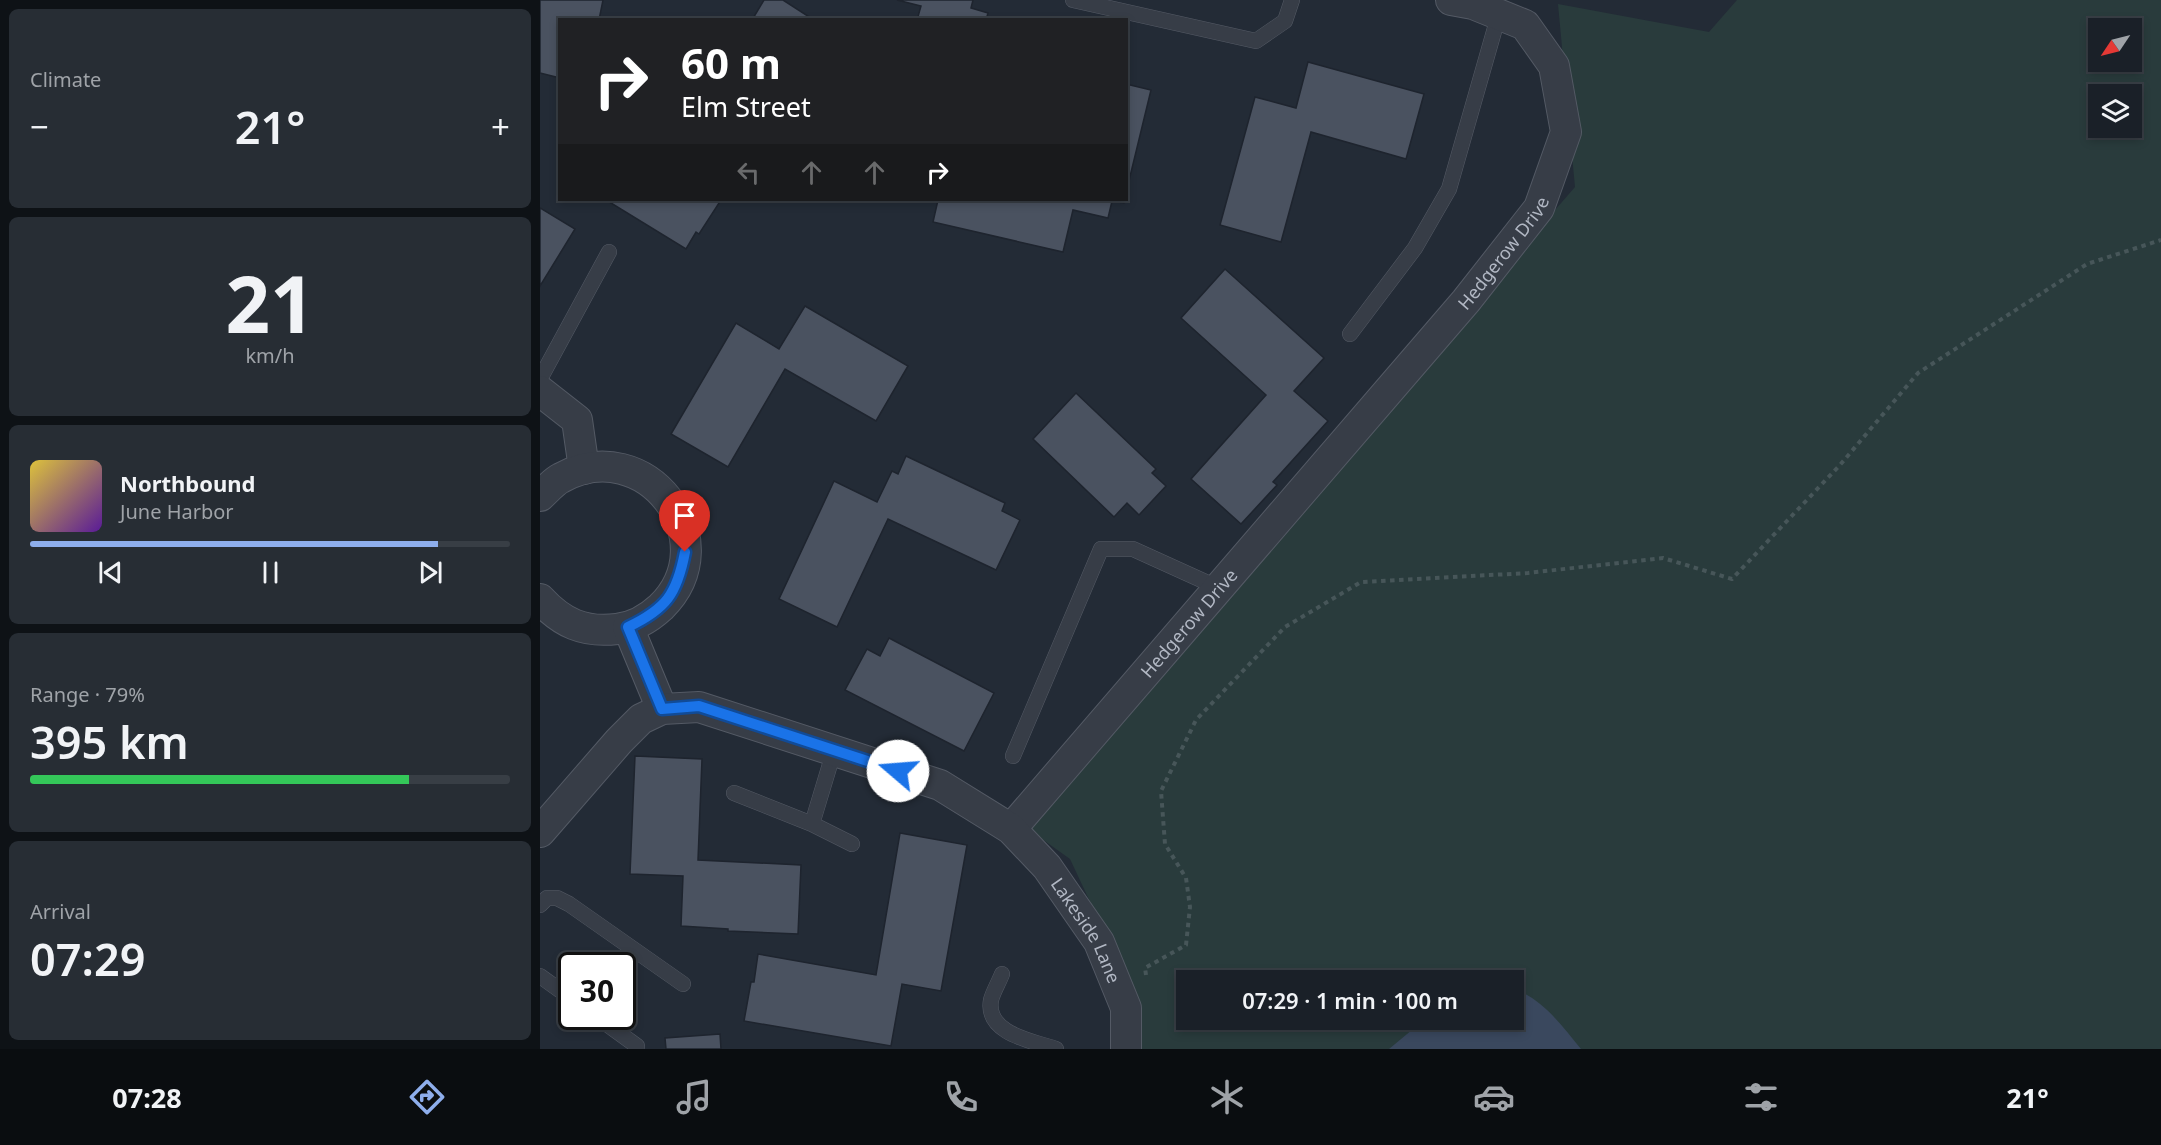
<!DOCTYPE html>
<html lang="en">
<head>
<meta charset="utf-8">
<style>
  :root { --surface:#1a2028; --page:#272d34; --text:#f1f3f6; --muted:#9fa3a8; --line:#383e45; --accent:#8eaeec }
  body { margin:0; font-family:"Noto Sans",sans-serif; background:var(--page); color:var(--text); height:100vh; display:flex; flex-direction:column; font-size:22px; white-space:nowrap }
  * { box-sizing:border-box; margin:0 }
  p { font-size:20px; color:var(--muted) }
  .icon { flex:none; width:33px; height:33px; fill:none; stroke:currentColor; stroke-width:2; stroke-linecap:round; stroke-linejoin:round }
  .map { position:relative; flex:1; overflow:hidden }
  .side { display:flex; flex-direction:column; gap:9px; padding:9px; background:#0e1216; width:540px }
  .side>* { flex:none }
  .banner { position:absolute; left:18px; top:18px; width:570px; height:183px; border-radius:0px; box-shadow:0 3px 9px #0003,0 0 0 2px var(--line); background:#202124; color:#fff; overflow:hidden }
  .needle { width:39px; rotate:235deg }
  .fabs { position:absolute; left:1548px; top:18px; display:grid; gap:12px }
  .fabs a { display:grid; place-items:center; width:54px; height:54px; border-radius:0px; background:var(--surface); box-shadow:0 3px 9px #0003,0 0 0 2px var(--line); font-size:30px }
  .speed { position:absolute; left:18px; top:952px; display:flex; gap:12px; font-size:30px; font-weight:700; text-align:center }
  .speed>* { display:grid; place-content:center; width:78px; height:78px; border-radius:50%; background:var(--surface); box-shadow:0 3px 9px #0003,0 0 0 2px var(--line); line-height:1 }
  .speed .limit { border:3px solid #111; border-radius:9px; background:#fff; color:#111 }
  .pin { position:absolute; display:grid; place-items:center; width:51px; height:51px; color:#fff; margin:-62px -26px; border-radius:50% 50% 50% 0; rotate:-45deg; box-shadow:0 0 6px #0007 }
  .pin .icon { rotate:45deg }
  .me { position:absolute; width:66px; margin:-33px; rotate:288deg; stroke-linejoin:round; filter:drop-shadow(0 0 4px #0008) }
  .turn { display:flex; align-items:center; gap:21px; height:126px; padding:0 24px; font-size:27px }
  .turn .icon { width:78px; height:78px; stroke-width:2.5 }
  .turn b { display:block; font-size:42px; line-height:51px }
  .lanes { display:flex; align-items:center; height:57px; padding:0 24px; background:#0003; justify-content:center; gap:30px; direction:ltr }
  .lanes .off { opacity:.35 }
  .big { font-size:45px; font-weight:600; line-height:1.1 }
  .side .tile { flex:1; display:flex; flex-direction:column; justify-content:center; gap:9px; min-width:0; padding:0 21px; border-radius:9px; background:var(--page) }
  .side .dial { align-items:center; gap:0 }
  .dial b { font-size:78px; line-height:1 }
  .song { display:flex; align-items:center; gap:18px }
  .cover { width:72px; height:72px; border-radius:9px; background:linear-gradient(135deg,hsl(50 70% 55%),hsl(270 70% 35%)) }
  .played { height:6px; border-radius:3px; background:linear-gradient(90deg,var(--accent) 85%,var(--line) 85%) }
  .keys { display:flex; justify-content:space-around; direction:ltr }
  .heat { display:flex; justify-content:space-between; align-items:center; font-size:33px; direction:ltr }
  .charge { height:9px; border-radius:4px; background:linear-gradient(90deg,#34c759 79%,var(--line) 0) }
  .trip { position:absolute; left:636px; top:970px; width:348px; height:60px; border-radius:0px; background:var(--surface); box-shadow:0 3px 9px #0003,0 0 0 2px var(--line); font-weight:600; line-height:60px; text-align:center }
  .dock { display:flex; height:96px; justify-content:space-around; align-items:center; background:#0a0d10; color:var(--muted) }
  .dock .icon { width:42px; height:42px }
  .dock .on { color:var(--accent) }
  .dock b { font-size:27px; color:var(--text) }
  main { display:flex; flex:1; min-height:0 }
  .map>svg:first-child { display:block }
  .green { fill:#293b3c; fill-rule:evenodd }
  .water { fill:#3a485e }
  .building { fill:#4a5260; stroke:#1e242e; stroke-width:1.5 }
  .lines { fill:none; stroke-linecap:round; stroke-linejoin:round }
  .lane-casing { stroke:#545a65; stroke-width:16 }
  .street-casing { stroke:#545a65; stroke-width:32 }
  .path { stroke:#475659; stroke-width:4; stroke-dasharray:4.5 4.5; stroke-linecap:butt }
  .lane { stroke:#373d47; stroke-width:15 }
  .street { stroke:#373d47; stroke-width:30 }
  .route-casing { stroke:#114b97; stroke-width:15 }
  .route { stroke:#1a73e8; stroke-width:10 }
  .labels { text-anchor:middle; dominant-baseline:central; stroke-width:6; stroke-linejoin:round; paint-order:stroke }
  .street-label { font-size:18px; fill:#b1b7c3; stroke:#1c222c }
</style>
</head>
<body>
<main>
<section class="side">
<div class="tile"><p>Climate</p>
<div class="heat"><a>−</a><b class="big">21°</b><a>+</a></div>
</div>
<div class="tile dial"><b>21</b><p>km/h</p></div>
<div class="tile">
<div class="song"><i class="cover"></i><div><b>Northbound</b><p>June Harbor</p></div></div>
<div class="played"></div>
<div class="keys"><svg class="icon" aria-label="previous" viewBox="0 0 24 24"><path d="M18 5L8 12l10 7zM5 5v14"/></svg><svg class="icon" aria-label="pause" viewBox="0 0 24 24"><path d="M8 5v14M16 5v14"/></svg><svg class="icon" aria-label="next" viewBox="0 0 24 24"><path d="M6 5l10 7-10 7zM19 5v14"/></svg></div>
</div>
<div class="tile"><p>Range · 79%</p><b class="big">395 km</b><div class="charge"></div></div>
<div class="tile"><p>Arrival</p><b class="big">07:29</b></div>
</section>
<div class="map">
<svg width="1621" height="1049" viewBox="0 0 1621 1049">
  <rect width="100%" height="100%" fill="#232b36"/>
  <path class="green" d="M1197 0H1621V1049H599L592 991 530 859 488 829 811 445 1035 187 1018 4 1169 32ZM1558 28H1592V62H1558ZM1558 94H1592V128H1558ZM646 981H974V1020H646Z"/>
  <path class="water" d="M974 989C1003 999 1022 1026 1041 1049H849L884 1020H974Z"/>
  <path class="building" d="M0 0H63L59 20H20V78L0 73Z
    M224 0H243L274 20H212Z
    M357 0H433L431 8 448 13 446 20H377L381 6Z
    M768 62 884 94 866 159 771 132 741 242 680 225 715 97 756 108Z
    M586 84 611 90 586 193Z
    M66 200H181L159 234 156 232 146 249Z
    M398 200H585L584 203 572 201 568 218 533 210 523 252 393 222Z
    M0 208 35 229 0 286Z
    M685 269 784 358 754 391 788 421 733 482 737 485 701 524 651 479 726 395 641 318Z
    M265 306 368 366 336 421 245 369 188 467 131 434 196 323 239 349Z
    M536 393 616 469 612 473 626 486 599 515 587 503 574 517 493 439Z
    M366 456 465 503 462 511 480 520 456 570 348 519 297 627 239 599 294 481 337 502 352 471 358 474Z
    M349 638 454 693 424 751 305 690 327 649 340 656Z
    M95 756 162 759 158 860 261 865 258 934 188 931V929L141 926 143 876 90 874Z
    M360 833 427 845 401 991 362 984 351 1046 204 1021 211 982H214L218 954 336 975Z
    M180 1034 181 1049H126L125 1038Z"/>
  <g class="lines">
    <g class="lane-casing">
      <path id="lane" d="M533 0 716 41 745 21 752 0
        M810 334 875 248 909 189 959 14
        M0 379 69 252
        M473 756 561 549H593L679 588
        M194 793 272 824 294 751
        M272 824 312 844
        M0 905 7 898H17L29 904 143 984
        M462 974C459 982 453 992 451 1000 445 1034 493 1041 516 1049
        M0 976 32 999
        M57 1017 97 1046"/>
    </g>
    <g class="street-casing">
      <g id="street">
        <path d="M0 391 37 420 44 469"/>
        <path d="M0 496C7 490 13 482 21 478 105 431 189 540 121 607 108 619 94 627 77 629 44 633 22 623 0 599"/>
        <path d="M88 627 122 709"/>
        <path id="s1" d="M471 829 926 301 999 208 1026 132 1014 66 985 25 933 4 911 0"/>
        <path id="s2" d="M0 832 79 741 101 719 122 709 159 707 400 785 471 829 507 867 559 942 586 1008V1049"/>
      </g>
    </g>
    <path class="path" d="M606 975 605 968 646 945 650 907 646 878 625 844 621 791 656 720 745 627 821 582 988 573 1123 558 1192 579 1300 465 1378 373 1547 264 1621 240"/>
    <use href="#lane" class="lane"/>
    <use href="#street" class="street"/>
  </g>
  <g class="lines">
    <g class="route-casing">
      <path id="route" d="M145 552C137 594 126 609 88 627L122 709 159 706 358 771"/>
    </g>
    <use href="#route" class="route"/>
  </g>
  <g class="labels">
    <g class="street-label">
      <text stroke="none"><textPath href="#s1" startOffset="758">Hedgerow Drive</textPath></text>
      <text stroke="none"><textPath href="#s1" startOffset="272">Hedgerow Drive</textPath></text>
      <text stroke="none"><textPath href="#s2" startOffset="676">Lakeside Lane</textPath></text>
    </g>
  </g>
</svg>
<div class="fabs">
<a><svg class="needle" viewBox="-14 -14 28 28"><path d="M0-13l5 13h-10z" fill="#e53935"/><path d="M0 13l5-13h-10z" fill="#9fa3a8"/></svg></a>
<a><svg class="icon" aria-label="layers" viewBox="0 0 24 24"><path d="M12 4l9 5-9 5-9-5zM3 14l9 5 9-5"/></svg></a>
</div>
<div class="speed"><div class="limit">30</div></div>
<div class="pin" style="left:145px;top:552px;background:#d93025"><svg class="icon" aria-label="arrive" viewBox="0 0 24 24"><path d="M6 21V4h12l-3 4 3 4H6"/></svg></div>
<svg class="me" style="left:358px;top:771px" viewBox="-20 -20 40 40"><circle r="19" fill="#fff"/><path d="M0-13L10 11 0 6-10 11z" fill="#1a73e8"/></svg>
<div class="trip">07:29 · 1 min · 100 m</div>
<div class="banner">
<div class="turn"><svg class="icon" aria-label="right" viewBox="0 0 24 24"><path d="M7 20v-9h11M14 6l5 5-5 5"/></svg><div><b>60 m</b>Elm Street</div></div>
<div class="lanes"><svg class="icon off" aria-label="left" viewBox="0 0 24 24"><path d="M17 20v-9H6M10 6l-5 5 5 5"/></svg><svg class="icon off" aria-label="ahead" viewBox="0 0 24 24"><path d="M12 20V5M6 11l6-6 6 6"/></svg><svg class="icon off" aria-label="ahead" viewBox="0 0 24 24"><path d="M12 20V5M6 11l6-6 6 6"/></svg><svg class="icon" aria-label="right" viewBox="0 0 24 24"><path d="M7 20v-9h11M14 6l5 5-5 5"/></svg></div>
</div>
</div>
</main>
<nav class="dock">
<b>07:28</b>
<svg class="icon on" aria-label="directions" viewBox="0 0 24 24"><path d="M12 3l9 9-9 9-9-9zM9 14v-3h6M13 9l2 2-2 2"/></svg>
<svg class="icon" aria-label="music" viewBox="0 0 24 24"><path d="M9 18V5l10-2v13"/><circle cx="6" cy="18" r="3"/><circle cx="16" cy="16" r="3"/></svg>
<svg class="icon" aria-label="phone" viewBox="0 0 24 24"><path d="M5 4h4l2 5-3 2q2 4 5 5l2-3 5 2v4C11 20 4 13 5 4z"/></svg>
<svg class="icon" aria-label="climate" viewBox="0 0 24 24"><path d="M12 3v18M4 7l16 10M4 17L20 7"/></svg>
<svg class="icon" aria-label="car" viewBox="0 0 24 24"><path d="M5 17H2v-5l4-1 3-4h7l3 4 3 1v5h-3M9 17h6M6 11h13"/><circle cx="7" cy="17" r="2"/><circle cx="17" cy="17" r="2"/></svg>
<svg class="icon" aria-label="filters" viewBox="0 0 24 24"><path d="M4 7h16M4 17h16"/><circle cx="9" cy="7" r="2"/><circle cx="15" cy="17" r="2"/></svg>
<b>21°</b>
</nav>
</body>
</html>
